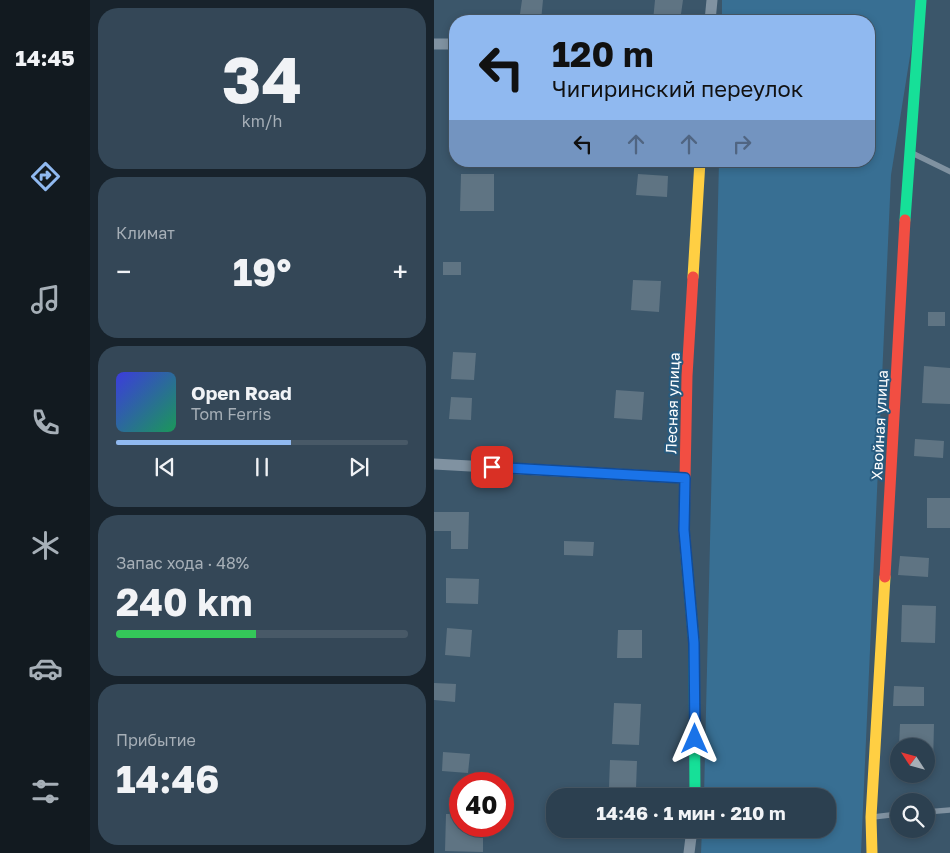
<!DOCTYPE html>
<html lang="ru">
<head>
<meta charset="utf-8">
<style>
  :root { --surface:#2c4050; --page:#344757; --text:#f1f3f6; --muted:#a6afb7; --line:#485967; --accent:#90b9f0 }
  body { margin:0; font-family:"Golos Text",sans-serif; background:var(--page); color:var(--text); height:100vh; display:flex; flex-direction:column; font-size:19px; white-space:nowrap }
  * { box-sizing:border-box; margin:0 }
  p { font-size:16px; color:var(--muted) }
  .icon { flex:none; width:28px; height:28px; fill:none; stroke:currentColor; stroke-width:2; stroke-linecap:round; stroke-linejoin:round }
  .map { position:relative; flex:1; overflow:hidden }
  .side { display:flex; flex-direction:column; gap:8px; padding:8px; background:#18232c; width:344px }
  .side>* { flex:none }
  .hud { position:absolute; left:15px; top:15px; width:426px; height:152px; border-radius:20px; box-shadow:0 2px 8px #0003,0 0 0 1px var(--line); background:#90b9f0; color:#111; overflow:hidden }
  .needle { width:32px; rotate:306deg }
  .fabs { position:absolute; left:456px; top:738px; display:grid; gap:10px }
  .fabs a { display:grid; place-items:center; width:45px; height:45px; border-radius:50%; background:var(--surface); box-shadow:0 2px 8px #0003,0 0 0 1px var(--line); font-size:25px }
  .speed { position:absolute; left:15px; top:772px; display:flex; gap:10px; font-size:25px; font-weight:700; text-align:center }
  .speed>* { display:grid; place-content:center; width:65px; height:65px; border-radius:50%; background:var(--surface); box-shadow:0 2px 8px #0003,0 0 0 1px var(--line); line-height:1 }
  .speed .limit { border:8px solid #d22; background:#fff; color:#111 }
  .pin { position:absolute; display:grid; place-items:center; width:42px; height:42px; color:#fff; margin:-21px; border-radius:10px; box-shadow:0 2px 8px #0006 }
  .me { position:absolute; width:55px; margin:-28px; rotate:0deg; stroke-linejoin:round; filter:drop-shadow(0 0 4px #0008) }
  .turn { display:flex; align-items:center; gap:18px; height:105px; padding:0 20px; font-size:22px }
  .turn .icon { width:65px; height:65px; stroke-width:2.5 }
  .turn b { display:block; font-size:35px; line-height:42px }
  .lanes { display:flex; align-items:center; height:48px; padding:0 20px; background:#0003; justify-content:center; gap:25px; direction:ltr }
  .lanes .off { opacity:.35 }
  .big { font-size:38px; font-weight:700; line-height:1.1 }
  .side .card { flex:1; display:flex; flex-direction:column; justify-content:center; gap:8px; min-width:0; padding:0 18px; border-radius:20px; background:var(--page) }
  .side .dial { align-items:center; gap:0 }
  .dial b { font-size:65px; line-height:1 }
  .song { display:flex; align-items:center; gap:15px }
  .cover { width:60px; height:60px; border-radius:8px; background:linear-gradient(135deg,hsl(240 70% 55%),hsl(150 70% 35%)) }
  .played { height:5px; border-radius:2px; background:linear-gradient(90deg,var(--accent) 60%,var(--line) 60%) }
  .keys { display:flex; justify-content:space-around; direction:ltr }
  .heat { display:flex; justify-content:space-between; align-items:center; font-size:28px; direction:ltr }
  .charge { height:8px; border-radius:4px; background:linear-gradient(90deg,#34c759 48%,var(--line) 0) }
  .trip { position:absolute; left:112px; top:788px; width:290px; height:50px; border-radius:20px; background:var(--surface); box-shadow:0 2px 8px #0003,0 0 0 1px var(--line); font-weight:700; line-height:50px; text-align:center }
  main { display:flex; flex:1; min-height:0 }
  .menu { display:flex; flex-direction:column; width:90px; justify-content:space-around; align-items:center; background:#121a20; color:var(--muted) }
  .menu .icon { width:35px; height:35px }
  .menu .on { color:var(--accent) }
  .menu b { font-size:22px; color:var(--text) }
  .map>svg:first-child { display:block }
  .green { fill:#386f93 }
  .building { fill:#5f7483 }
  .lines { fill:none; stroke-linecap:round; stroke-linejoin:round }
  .lane { stroke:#8092a1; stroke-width:5.5 }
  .street { stroke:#8092a1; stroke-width:11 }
  .fast { stroke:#16e098; stroke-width:11 }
  .slow { stroke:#ffcf43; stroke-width:11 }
  .jam { stroke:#f24e42; stroke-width:11 }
  .route-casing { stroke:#114b97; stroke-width:12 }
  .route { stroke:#1a73e8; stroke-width:9 }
  .labels { text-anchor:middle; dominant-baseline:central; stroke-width:4; stroke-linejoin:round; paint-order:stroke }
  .street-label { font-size:15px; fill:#fff; stroke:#275a7e }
</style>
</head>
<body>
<main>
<nav class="menu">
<b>14:45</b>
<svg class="icon on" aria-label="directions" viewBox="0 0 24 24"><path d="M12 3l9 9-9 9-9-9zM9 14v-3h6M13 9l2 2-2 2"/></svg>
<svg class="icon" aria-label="music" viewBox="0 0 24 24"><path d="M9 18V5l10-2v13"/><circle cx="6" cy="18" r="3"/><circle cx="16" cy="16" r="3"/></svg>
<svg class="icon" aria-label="phone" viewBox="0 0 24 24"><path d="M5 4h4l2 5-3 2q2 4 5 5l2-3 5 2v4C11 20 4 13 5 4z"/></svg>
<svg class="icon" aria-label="climate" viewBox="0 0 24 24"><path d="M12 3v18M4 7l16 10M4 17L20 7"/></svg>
<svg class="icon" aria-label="car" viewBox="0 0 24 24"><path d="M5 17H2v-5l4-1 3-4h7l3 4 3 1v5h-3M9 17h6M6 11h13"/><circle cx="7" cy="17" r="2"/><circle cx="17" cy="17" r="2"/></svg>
<svg class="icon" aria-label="filters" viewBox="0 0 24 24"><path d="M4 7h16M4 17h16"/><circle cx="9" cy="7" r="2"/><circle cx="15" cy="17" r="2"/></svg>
</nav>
<section class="side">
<div class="card dial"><b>34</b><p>km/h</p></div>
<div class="card"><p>Климат</p>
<div class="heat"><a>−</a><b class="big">19°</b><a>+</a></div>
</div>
<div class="card">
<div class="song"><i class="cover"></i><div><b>Open Road</b><p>Tom Ferris</p></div></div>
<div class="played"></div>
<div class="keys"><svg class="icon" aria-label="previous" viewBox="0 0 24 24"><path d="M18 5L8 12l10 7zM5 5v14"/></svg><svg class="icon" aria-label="pause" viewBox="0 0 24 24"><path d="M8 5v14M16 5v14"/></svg><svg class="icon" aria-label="next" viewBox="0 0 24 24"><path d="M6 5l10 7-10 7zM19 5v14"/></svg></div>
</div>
<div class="card"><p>Запас хода · 48%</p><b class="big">240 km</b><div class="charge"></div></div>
<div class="card"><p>Прибытие</p><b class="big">14:46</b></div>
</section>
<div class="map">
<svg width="517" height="853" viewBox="0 0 517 853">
  <rect width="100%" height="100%" fill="#3b566a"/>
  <path class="green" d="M288 0H485L457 175 427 853H267L268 829H394V796H270L285 161H435V21H288Z"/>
  <path class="building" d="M88 0H109L107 21H85Z
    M221 0H249L246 21H219Z
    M27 174H60V211H26Z
    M204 174 234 176 233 197 202 195Z
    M9 262H27V275H9Z
    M199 280 227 281 225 312 197 310Z
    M494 312H511V326H494Z
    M19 352 42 353 40 380 17 379Z
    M490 366 517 368V404L488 403Z
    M182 390 210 392 208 420 180 418Z
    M17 397 38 398 37 420 15 419Z
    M481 439 510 441 509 458 480 456Z
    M493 498H517V528H493Z
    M0 512H35L34 549H17V531H0Z
    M130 541 160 542 159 556 130 555Z
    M466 556 495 558 494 577 464 575Z
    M12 578 45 579 44 604 12 603Z
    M468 605 502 606 501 643 467 642Z
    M13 628 38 630 36 657 11 655Z
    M184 630H208V658H183Z
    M0 683 22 684 21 702 0 700Z
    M460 686 490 687V706H459Z
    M180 703 207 704 205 745 178 744Z
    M466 724H500L499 766 492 765V746H465Z
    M9 752 36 754 34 773 8 771Z
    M176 760 203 761 202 789 175 788Z
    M12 814H26V826H49V852L11 851Z"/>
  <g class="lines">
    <path class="lane" d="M478 153 517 172
      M492 812 517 810
      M439 817 465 814"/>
    <path class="street" d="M276 21 278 0
      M0 44H21
      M0 464 251 478
      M255 853 258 829"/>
    <path class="fast" d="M471 220 487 0
      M252 554 260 643 261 796"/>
    <path class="slow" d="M259 277 266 161
      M438 853 437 817 451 577"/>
    <path class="jam" d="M252 554 250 530 253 376 259 277
      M451 577 471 220"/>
  </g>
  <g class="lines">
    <g class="route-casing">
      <path id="route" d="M58 467 251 478 250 530 260 643 261 739"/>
    </g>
    <use href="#route" class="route"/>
  </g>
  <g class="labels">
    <g class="street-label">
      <text transform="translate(238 403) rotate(-88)">Лесная улица</text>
      <text transform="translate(445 425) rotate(-87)">Хвойная улица</text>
    </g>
  </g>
</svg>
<div class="fabs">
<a><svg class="needle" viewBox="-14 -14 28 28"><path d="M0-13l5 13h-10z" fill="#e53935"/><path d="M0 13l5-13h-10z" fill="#a6afb7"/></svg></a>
<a><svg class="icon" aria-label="search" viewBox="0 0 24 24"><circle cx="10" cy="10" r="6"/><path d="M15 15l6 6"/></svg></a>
</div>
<div class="speed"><div class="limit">40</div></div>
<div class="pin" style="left:58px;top:467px;background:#d93025"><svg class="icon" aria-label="arrive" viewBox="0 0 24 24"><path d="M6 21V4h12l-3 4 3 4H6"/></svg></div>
<svg class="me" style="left:261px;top:739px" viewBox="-20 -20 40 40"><path d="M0-17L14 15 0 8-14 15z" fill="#1a73e8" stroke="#fff" stroke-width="4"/></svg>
<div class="trip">14:46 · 1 мин · 210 m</div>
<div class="hud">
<div class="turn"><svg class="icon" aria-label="left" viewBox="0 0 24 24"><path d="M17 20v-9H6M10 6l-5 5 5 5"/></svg><div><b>120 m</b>Чигиринский переулок</div></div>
<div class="lanes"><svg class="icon" aria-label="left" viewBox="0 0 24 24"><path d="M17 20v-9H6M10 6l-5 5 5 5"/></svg><svg class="icon off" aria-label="ahead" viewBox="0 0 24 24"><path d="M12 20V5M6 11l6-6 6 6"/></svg><svg class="icon off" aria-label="ahead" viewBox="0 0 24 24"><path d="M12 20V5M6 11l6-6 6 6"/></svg><svg class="icon off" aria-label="right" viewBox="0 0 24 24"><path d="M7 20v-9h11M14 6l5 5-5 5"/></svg></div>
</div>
</div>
</main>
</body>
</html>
